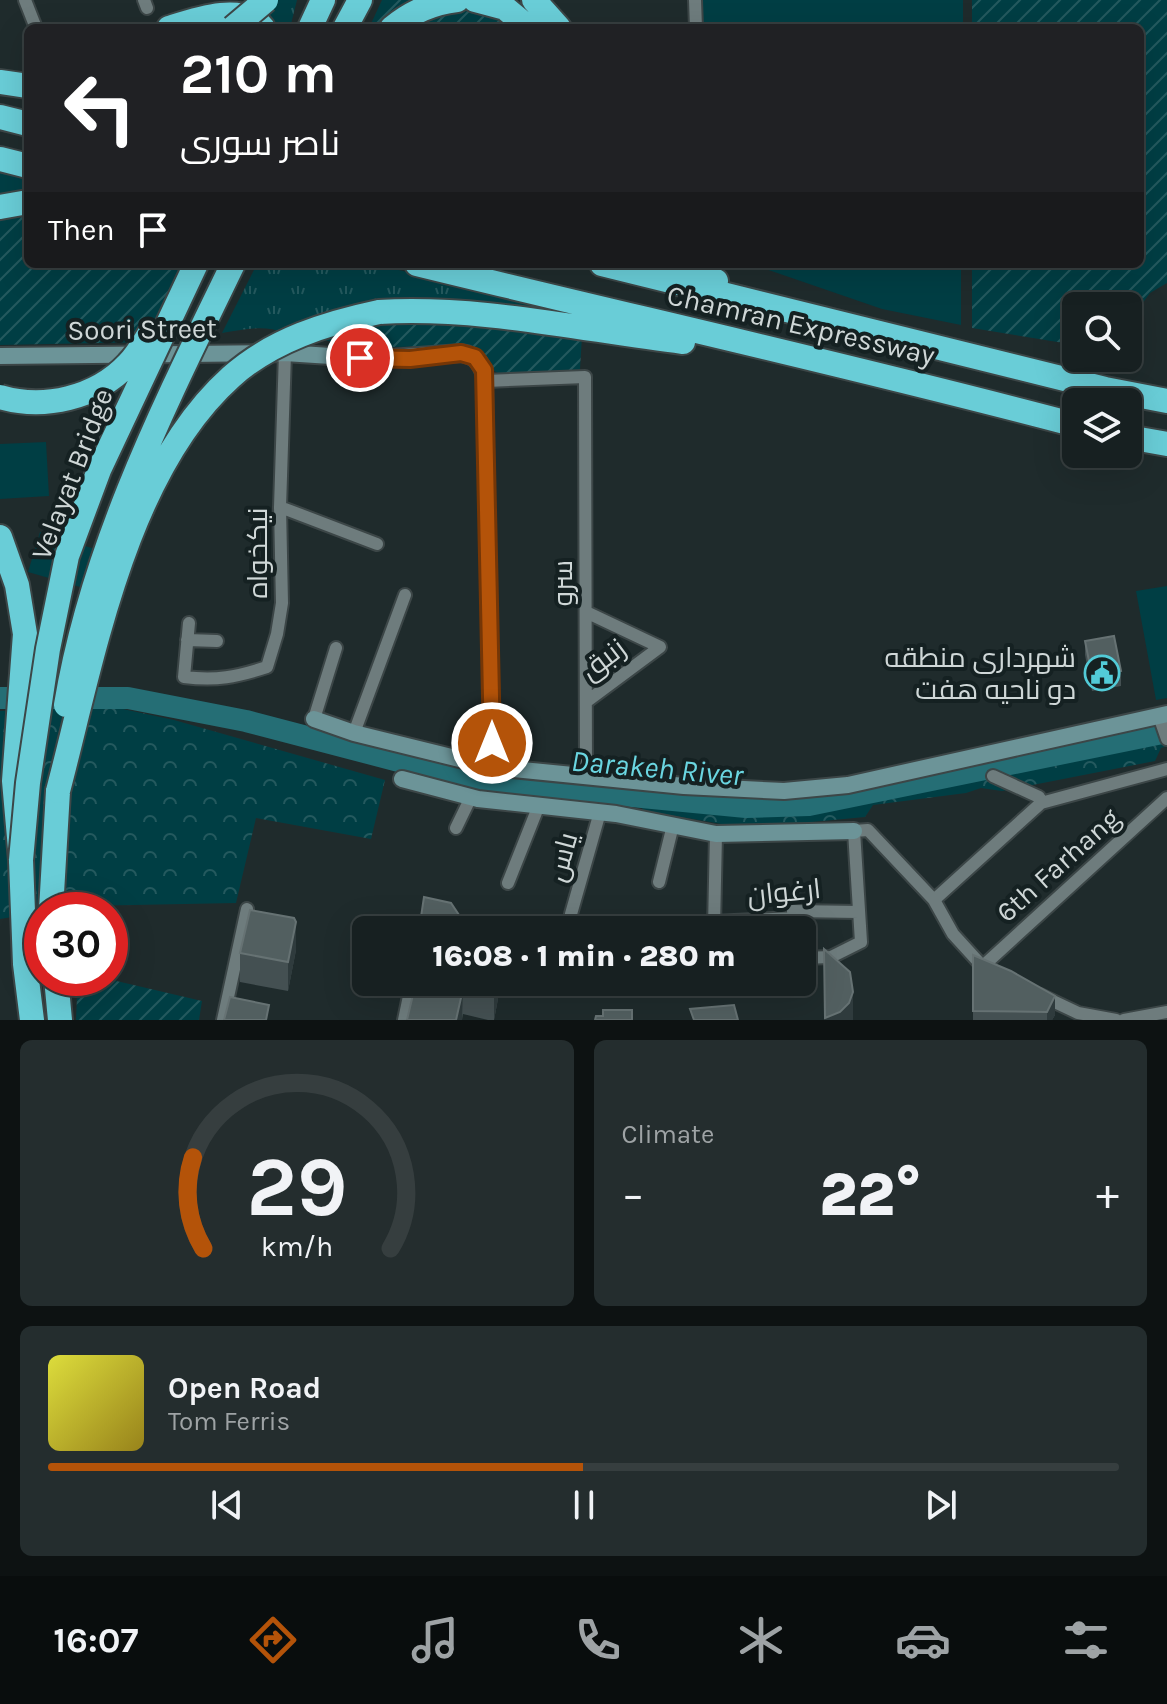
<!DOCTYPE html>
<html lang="en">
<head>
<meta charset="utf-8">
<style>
  :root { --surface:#172021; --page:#242d2e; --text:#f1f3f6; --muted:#9ea3a5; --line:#363e3f; --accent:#b45309 }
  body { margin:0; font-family:Karla,Cairo,sans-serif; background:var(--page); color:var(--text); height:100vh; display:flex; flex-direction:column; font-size:30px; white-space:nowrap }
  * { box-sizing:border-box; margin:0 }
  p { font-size:26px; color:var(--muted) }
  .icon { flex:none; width:44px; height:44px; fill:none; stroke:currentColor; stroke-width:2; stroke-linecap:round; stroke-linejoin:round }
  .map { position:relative; height:1020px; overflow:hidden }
  .drawer { display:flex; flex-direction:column; gap:20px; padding:20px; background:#0d1212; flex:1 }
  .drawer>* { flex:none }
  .guide { position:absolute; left:24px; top:24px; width:1120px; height:244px; border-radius:12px; box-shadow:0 8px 32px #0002,0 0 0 2px var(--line); background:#202124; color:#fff; overflow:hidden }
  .controls { position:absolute; left:1062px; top:292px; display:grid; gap:16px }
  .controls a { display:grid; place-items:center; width:80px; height:80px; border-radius:12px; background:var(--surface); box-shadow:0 8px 32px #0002,0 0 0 2px var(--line); font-size:40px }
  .speed { position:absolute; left:24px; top:892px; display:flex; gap:16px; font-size:40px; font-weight:700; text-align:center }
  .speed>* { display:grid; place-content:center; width:104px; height:104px; border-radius:50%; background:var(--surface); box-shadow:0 8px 32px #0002,0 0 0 2px var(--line); line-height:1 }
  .speed .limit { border:12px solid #d22; background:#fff; color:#111 }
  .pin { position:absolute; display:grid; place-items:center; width:68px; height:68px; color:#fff; margin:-34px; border:4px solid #fff; border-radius:50%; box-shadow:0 2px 8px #0007 }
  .me { position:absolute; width:88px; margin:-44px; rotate:0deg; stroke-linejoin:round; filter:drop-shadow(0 0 6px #0008) }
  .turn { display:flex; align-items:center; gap:28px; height:168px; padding:0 24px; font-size:36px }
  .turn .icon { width:104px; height:104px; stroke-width:2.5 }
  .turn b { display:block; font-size:56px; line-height:68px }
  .then { display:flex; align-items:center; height:76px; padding:0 24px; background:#0003; gap:16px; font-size:30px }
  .big { font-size:60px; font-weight:800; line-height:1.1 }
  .drawer .widget { flex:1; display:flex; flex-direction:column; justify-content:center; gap:12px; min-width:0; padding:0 28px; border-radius:12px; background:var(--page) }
  .drawer .dial { align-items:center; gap:0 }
  .dial svg { height:208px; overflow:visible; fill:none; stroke:var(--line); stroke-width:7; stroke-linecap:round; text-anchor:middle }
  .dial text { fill:var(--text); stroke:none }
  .song { display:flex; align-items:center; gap:24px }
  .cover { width:96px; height:96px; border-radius:12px; background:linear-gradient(135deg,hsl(60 70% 55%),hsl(50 70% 35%)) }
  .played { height:8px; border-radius:4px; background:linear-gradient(90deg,var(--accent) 50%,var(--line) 50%) }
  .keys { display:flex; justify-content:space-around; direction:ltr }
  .heat { display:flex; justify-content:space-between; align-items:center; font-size:44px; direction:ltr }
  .drawer .tiles { flex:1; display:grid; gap:20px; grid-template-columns:1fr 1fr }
  .widget:last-child { grid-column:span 2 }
  .trip { position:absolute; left:352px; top:916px; width:464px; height:80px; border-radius:12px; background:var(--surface); box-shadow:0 8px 32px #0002,0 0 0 2px var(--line); font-weight:800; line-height:80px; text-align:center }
  .tabs { display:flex; height:128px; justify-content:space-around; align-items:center; background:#090d0d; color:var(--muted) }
  .tabs .icon { width:56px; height:56px }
  .tabs .current { color:var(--accent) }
  .tabs b { font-size:36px; color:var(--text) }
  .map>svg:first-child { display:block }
  .grass { fill:url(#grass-tufts) }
  .forest { fill:url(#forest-crowns) }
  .park { fill:#003e44 }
  .garden { fill:url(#garden-furrows) }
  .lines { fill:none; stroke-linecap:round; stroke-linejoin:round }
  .river { stroke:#256e75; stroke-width:22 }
  .street-casing { stroke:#3c4647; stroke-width:16 }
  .secondary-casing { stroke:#3c4647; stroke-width:20 }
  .highway-casing { stroke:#3c4647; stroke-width:28 }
  .street { stroke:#6e7c7d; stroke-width:12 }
  .secondary { stroke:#6c9498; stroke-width:16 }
  .highway { stroke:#69cdd7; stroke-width:24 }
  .highway-bridge-casing { stroke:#3c4647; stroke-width:28; stroke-linecap:butt }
  .highway-bridge { stroke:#69cdd7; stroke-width:24 }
  .wall { fill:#445052 }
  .shaded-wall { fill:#2f3b3d }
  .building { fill:#525f60; stroke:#667273; stroke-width:2 }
  .route-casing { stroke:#753606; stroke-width:20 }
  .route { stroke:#b45309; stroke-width:14 }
  .labels { text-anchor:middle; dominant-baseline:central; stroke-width:8; stroke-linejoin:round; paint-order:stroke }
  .street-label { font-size:28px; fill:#cfd7d7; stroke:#152122 }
  .poi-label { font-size:28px; fill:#cfd7d7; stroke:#152122; text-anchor:end }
  .water-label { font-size:30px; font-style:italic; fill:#6ad6e1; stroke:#152122 }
</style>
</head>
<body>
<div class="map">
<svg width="1167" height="1020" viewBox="0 0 1167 1020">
  <defs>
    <pattern id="grass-tufts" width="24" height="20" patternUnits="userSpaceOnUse" patternTransform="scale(2)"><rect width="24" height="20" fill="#003e44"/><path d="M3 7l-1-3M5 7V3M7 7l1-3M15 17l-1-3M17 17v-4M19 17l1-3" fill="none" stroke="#24595e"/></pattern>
    <pattern id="forest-crowns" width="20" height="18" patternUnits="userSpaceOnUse" patternTransform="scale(2)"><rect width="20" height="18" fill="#003e44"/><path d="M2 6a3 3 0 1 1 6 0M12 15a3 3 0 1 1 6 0" fill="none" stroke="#24595e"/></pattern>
    <pattern id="garden-furrows" width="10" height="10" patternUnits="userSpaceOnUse" patternTransform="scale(2)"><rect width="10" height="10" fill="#003e44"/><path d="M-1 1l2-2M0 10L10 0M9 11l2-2" fill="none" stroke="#24595e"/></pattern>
  </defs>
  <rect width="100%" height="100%" fill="#1f2b2c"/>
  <path class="grass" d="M274 0H297L290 28H273L259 18Z
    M0 169 28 176V191L0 195Z
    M257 264H372L589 313 284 333C264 324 243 330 222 333Z"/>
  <path class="forest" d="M109 706 174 720 385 780 371 839 256 818 236 903 81 906 0 919V711Z
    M1167 741V746L1161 748 1155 761 1002 791 981 788 966 793 873 805 865 817 780 825H727L642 810 643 805 780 814Z"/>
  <path class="park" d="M701 0H963V28H701Z
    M751 264H961V325L882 309Z
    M46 442 49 496 0 499V444Z
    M40 532 98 550 87 589 28 572Z
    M1167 586V698L1156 700 1136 591Z"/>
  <path class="garden" d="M382 0H433L382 28H369Z
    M972 0H1167V283L1150 293 1128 323V306H1076V345L972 328V264H1140V28H972Z
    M475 5 520 28H401L409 21Z
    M28 204V264H190L150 342 0 345V213Z
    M386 317 582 336 580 369 577 374C559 375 519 380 503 375 487 371 483 352 462 349 414 341 361 356 314 336Z
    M108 979 202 1001 199 1020H76L77 996Z"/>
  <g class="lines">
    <path class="river" d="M0 698H128L246 721 475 781 746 807 809 805 1167 732"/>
    <g class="street-casing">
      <path id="street" d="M25 0 36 28
        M144 0 147 8
        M695 0 696 28
        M280 507 377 544
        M189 623 184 677C217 681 236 677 267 667L277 634 282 603 280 507 285 353
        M187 640 217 641
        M586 702 660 647 586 612
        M1159 716 1167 739
        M314 719 336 648
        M354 733 405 595
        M492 767 486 381 585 377 586 777
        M993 776 1039 797 1041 803
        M456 828 471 797
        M659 882 673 825
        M508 883 539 805
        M934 900 1041 803 1167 769
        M571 914 600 812
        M714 922 794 918 793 911 859 912
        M714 927 716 834
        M669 930 671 925 714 927
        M802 958 831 957 861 942 854 831 868 830 934 900 953 934 984 968
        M982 967 1167 798
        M712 988V982
        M1040 995 1078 1013 1116 1020
        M223 1020 247 909
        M404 1020 409 996
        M1124 1020 1167 1012"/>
    </g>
    <g class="secondary-casing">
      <path id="secondary" d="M0 356 285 353 376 359 461 353C478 355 483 366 486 381
        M314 719 354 733 492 767 684 786 784 791 848 785 1167 714
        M402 779 478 799 616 814 716 834 854 831"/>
    </g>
    <g class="highway-casing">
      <path id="highway" d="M475 0 505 8 529 28
        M534 0 559 28
        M169 28C194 20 243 2 263 28
        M310 28 323 0
        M345 28 360 0
        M392 28C411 12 432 3 457 0
        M0 82 28 86
        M0 117 28 124
        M0 159 28 166
        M0 207 28 202
        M417 264C637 318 858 367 1076 425
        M602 264 1105 389 1167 401
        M682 264 716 281
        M379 312C481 306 583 330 683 342
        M1128 437 1167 444
        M0 537 17 585 25 634 14 781 21 860 25 964 32 1020
        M51 910 58 791
        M56 978 60 1020"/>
    </g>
    <use href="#street" class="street"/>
    <use href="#secondary" class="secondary"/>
    <use href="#highway" class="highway"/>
    <g class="highway-bridge-casing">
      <path id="highway-bridge" d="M233 28 266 0
        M0 397C44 410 96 398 128 364 137 355 143 344 150 333
        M66 705C92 548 164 406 233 264
        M58 791C93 658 125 472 231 377 272 340 327 323 379 312
        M21 860 28 783 48 649 67 556 99 470 196 264"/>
    </g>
    <use href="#highway-bridge" class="highway-bridge"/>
  </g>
  <path class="wall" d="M1085 641 1121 671V686L1092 691 1085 655Z
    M296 950 288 991 240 982V953Z
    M973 955 1055 1015 1052 1020H973Z
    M413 982H498V999L494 1020H488L463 1014 462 1020H407L414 990Z"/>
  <path class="shaded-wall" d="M296 922V950L288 991V962Z
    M497 982H498V999L494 1020V996Z
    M463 989 462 1020H456Z
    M853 992V1020H825V1018Z
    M1055 996V1015L1052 1020H1047V1012Z"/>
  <path class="building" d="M1114 636 1121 671 1092 676 1085 641Z
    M424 897 451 903 469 930H419Z
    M250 910 294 918 296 922 288 962 240 953Z
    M824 949 850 972 853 992 849 1003 840 1012 825 1018Z
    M973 955 1011 971 1055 996 1047 1012 973 1011Z
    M416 982H497L494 996 463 989 456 1020H407Z
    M230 997 269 1005 266 1020H224Z
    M734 1005 738 1020H694L690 1009Z
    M603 1010H632V1020H595L596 1016H603Z"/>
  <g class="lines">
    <g class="route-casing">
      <path id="route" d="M360 358 410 359 461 353 475 357 484 370 492 743"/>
    </g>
    <use href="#route" class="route"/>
  </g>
  <defs>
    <g id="civic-ring" transform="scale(1.8)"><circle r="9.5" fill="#152122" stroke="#52cbd7" stroke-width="1.5"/><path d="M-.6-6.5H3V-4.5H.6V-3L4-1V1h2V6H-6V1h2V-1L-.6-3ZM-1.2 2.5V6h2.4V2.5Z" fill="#52cbd7"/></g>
  </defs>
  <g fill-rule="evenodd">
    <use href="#civic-ring" x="1102" y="673"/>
  </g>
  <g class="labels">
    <g class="street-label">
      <text transform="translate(801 325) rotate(13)">Chamran Expressway</text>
      <text transform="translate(142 329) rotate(-1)">Soori Street</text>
      <text transform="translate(72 474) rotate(-69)">Velayat Bridge</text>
      <text transform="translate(257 553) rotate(-90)">نیکخواه</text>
      <text transform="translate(562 583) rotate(-90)">سرو</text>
      <text transform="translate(603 659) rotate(-37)">زنبق</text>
      <text transform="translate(562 857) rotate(-75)">یاس</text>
      <text transform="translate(1058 865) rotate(-42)">6th Farhang</text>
      <text transform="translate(784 892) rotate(-6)">ارغوان</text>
    </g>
    <g class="poi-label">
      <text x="1076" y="657">شهرداری منطقه<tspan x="1076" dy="32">دو ناحیه هفت</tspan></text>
    </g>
    <g class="water-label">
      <text transform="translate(657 768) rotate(5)">Darakeh River</text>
    </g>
  </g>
</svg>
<div class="controls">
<a><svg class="icon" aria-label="search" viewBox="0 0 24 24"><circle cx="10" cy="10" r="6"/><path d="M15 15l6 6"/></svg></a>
<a><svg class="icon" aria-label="layers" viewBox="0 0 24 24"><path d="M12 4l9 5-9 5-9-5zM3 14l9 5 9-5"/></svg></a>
</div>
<div class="speed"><div class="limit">30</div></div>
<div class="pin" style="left:360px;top:358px;background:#d93025"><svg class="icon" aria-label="arrive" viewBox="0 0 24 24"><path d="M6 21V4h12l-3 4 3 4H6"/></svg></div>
<svg class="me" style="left:492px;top:743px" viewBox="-20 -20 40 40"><circle r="17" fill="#b45309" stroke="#fff" stroke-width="3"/><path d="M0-11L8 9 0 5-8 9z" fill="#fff"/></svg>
<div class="trip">16:08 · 1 min · 280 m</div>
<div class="guide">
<div class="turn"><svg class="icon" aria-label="left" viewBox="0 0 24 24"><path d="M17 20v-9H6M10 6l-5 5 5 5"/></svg><div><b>210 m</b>ناصر سوری</div></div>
<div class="then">Then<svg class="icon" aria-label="arrive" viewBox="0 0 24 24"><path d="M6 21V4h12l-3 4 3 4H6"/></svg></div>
</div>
</div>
<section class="drawer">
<div class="tiles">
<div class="widget dial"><svg viewBox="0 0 100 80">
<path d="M14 69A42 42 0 1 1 86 69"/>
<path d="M14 69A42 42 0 0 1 10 34" stroke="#b45309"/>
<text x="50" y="56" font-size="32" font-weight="700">29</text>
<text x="50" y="72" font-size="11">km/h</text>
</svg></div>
<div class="widget"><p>Climate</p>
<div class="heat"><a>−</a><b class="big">22°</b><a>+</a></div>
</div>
<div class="widget">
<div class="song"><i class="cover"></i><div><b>Open Road</b><p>Tom Ferris</p></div></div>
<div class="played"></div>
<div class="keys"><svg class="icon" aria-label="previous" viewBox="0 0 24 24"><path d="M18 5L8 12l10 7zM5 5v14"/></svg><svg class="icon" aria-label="pause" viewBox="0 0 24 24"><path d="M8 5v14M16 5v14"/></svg><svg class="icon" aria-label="next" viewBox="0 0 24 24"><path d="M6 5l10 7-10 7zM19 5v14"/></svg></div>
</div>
</div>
</section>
<nav class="tabs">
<b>16:07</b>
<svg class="icon current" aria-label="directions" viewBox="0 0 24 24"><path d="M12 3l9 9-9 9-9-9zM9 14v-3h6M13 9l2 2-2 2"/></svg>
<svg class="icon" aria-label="music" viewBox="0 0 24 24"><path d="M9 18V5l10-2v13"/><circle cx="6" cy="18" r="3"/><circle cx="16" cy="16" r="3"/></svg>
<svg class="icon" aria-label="phone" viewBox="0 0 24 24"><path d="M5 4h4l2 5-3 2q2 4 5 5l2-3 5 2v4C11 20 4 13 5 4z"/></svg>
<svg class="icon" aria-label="climate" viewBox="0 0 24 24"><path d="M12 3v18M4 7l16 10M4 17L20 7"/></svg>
<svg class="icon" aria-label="car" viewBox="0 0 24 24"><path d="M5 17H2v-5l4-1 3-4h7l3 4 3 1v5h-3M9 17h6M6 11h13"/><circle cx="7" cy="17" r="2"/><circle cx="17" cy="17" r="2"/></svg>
<svg class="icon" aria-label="filters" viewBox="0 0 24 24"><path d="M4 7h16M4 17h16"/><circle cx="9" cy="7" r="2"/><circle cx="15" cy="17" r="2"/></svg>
</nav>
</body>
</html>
